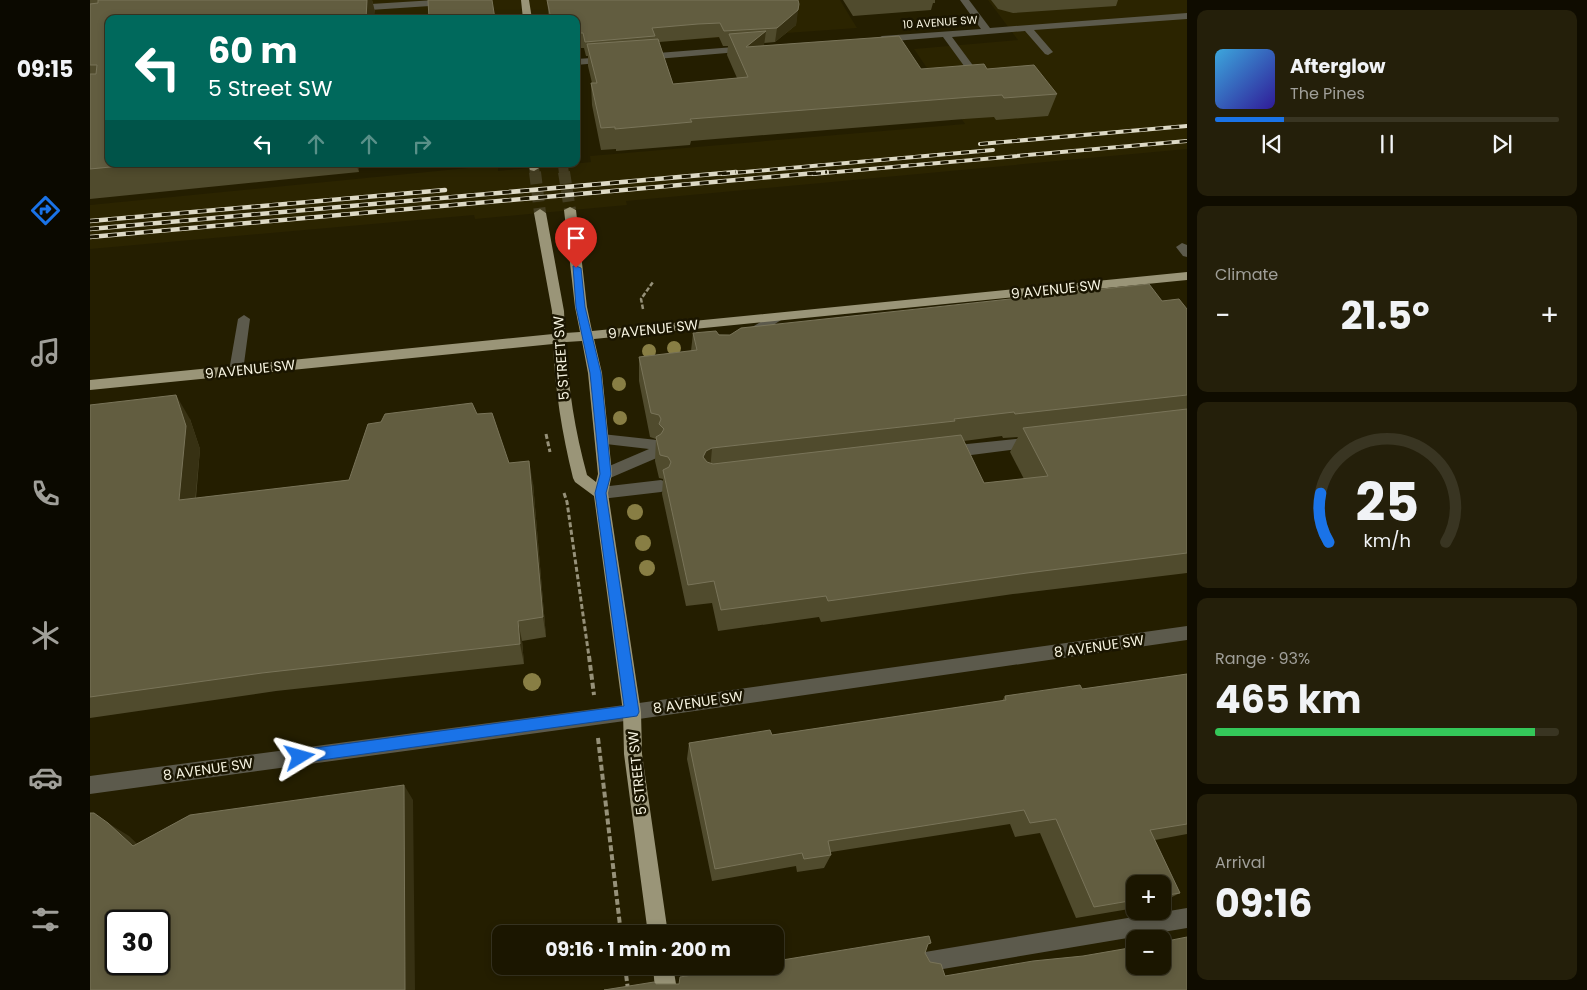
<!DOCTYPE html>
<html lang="en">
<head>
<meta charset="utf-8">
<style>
  :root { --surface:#1b1600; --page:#241f0a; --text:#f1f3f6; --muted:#a09f99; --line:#393522; --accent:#1a73e8 }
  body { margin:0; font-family:Poppins,sans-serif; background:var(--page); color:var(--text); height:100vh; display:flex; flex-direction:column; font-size:19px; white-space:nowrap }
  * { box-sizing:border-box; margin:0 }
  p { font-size:16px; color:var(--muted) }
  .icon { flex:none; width:28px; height:28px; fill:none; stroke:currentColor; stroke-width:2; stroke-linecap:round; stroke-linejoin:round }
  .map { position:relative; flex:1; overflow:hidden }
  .panel { display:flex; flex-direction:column; gap:10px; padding:10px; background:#0f0c00; width:400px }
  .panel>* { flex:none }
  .guide { position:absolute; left:15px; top:15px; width:475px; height:152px; border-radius:10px; box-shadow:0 2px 8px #0003,0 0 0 1px var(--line); background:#00695c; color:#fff; overflow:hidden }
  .tools { position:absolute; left:1036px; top:875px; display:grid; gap:10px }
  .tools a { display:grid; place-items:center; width:45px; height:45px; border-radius:10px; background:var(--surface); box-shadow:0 2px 8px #0003,0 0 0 1px var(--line); font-size:25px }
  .speed { position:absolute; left:15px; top:910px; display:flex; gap:10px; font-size:25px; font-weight:700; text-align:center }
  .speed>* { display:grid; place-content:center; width:65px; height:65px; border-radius:50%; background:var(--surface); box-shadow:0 2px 8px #0003,0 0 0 1px var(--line); line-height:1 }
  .speed .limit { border:2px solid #111; border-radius:8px; background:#fff; color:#111 }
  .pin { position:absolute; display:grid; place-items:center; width:42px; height:42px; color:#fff; margin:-51px -21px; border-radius:50% 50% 50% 0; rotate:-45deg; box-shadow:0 0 5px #0007 }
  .pin .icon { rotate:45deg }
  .me { position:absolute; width:55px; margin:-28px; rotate:82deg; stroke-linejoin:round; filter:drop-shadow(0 0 4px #0008) }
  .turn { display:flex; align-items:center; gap:18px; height:105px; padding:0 20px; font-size:22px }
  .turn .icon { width:65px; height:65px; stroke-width:2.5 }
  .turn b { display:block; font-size:35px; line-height:42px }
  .lanes { display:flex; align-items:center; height:48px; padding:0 20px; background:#0003; justify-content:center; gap:25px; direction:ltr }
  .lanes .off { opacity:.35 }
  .big { font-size:38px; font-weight:700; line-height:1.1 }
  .panel .tile { flex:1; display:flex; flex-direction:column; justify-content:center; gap:8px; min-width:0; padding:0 18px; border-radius:10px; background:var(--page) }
  .panel .dial { align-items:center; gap:0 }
  .dial svg { height:130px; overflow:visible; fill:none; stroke:var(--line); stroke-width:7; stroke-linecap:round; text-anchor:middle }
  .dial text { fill:var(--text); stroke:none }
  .song { display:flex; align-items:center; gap:15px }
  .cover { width:60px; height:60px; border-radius:8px; background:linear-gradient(135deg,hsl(200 70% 55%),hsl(250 70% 35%)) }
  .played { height:5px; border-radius:2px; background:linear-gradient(90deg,var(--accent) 20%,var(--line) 20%) }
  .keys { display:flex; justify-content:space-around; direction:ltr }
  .heat { display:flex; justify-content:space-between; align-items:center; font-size:28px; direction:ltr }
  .charge { height:8px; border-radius:4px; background:linear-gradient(90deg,#34c759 93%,var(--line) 0) }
  .trip { position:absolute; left:402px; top:925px; width:292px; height:50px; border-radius:10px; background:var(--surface); box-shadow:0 2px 8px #0003,0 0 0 1px var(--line); font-weight:700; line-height:50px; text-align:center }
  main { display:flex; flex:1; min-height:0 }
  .dock { display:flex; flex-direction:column; width:90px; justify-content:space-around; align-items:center; background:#0b0900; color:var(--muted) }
  .dock .icon { width:35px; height:35px }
  .dock .on { color:var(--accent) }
  .dock b { font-size:22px; color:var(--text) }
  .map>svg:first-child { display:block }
  .built { fill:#2b2400 }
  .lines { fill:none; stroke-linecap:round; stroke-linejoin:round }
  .major-tunnel-far1 { stroke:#443e22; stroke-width:10; stroke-dasharray:10 5; stroke-linecap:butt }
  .major-tunnel { stroke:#443e22; stroke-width:12; stroke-dasharray:12 6; stroke-linecap:butt }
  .path-far2 { stroke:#969179; stroke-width:2.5; stroke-dasharray:4.5 2; stroke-linecap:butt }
  .path-far1 { stroke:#969179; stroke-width:3; stroke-dasharray:5 2.5; stroke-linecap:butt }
  .path { stroke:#969179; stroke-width:4; stroke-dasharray:6 3; stroke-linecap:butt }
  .minor { fill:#5c5a4c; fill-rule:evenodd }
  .major { fill:#9a9578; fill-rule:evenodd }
  .rail-far1-casing { stroke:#ddd9c5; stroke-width:4 }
  .rail-casing { stroke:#ddd9c5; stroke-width:4.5 }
  .rail-far1 { stroke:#1a1500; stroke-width:2.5; stroke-dasharray:8; stroke-linecap:butt }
  .rail { stroke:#1a1500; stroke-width:3; stroke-dasharray:9; stroke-linecap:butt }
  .tree { fill:#887e44 }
  .wall { fill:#504b2d; fill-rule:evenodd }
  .shaded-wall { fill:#373113 }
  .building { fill:#625d40; stroke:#797459; fill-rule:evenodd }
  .route { fill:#1a73e8; stroke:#114b97 }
  .labels { text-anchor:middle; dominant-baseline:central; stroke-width:5; stroke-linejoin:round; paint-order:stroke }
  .far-street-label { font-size:11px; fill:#f6f3e0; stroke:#1a1500 }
  .street-label { font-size:14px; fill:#f6f3e0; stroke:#1a1500 }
</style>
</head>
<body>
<main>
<nav class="dock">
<b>09:15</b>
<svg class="icon on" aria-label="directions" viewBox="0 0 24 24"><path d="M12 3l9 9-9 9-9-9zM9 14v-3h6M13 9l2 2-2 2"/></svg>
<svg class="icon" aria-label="music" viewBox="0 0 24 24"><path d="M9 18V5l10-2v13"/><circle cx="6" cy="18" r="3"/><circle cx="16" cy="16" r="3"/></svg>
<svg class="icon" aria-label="phone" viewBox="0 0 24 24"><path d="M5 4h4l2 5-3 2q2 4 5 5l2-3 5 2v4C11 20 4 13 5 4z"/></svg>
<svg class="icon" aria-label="climate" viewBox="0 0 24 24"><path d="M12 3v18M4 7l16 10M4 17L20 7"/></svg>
<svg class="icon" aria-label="car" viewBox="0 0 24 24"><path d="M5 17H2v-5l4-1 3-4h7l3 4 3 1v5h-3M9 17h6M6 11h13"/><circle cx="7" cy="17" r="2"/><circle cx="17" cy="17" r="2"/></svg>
<svg class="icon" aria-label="filters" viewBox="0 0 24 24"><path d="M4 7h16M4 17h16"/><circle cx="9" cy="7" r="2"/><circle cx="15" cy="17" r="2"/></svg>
</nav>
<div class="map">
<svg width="1097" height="990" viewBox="0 0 1097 990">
  <rect width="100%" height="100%" fill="#241e00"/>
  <path class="built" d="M0 0H750L767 28 486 48V19H19Z
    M898 0H1097V149L536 201 537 205 385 219 384 215 0 249V205L408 165V171L501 162 500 156 875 124 824 49 928 40Z"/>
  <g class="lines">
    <path class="major-tunnel-far1" d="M473 165 474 174
      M444 168 445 174"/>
    <path class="major-tunnel" d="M445 172 450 213
      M474 172 480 210"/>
    <path class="path-far2" d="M553 309 551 299 563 282"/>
    <path class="path-far1" d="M456 434 460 452
      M474 493 477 502 499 657"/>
    <path class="path" d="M499 656 504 695
      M508 738 531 934
      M535 966 538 990"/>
    <path class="minor" d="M345 0H389L385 3 265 11 261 8 265 5Z
      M870 0H879L900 28 1097 13V19L944 30 963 52 958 55 955 54 935 31 862 37 893 79 888 82 885 81 853 37 792 42 787 39 792 36 891 29Z
      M657 46 662 49 660 51 555 60 550 57 555 54Z
      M517 57 522 60 520 62 486 65V59Z
      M1092 243 1097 245V257L1093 256 1086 247Z
      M686 313 691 314 692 317 691 320 662 339H652L650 336 652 333Z
      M154 315 160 319 153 371 151 374H141L139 371 148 319Z
      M512 434 567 440 569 444 566 448 571 453 569 457 520 478 515 480 510 478 508 474 510 470 559 449 507 443 505 439 507 435Z
      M944 437 949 438 951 442 949 446 944 447 858 458 853 456 851 452 853 448 858 446Z
      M571 480 576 482 578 486 576 490 571 492 511 499 506 497 504 493 506 489 511 487Z
      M1097 626V640L542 720 0 794V776L542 704Z
      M1097 908V928L835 972 828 969 825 962 828 955 835 952Z"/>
    <path class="major" d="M431 0H439L442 19H433Z
      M438 164H448L449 168 444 171 440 170Z
      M467 164H478V165L473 168Z
      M480 207 486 210 497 307 502 331 1097 272V280L504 339 512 373 522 474 518 493 551 712 552 754 578 934H558L534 754 533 712 504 496 485 482 483 478C472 433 465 390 463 344L0 390V380L463 334 462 311 444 213 450 209 456 213 474 311 475 333 490 332 485 307 474 210ZM492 341 498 373 508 474 506 482 497 475C485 431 478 388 476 342Z
      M563 966H583L587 990H565Z"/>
    <g class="rail-far1-casing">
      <path id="rail-far1" d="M890 144 1097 126
        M632 174 903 150
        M723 174 1097 141"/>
    </g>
    <g class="rail-casing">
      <path id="rail" d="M0 221 355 190
        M0 229 646 172
        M0 237 737 172"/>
    </g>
    <use href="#rail-far1" class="rail-far1"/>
    <use href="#rail" class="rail"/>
  </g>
  <g class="tree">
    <circle cx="584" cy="348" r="7"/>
    <circle cx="559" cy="351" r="7"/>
    <circle cx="529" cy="384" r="7"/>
    <circle cx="530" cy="418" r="7"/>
    <circle cx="545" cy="512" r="8"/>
    <circle cx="553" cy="543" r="8"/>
    <circle cx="557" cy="568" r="8"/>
    <circle cx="442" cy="682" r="9"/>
  </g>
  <path class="wall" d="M0 0H282L285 12 19 19V164H281L269 165V172L0 199Z
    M457 0H708L706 25 685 42 674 43V46L831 69H897L967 94 958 116 906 120 904 117 874 119 601 141 600 145 526 151V149L511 150 502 105 501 83H502L498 66V56H496L494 48H486V19H459ZM629 37 633 46H638L637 55 647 78 583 84 569 42Z
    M753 0H845V3H843L841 10 763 16Z
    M901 0H1028L1026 6 923 13 908 9Z
    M1072 301 1097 309V573L923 594 731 622 729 617 628 631 622 603 596 606 572 494 573 479 569 478 565 461 566 439 560 437 549 381V357L601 351 603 333 640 335ZM912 436 913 438 928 437 920 452 934 479 894 483 874 441Z
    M0 405 100 419 110 449 106 498 259 480 387 414 419 463 443 483 456 637 432 641 434 664 186 691 0 718Z
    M1097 674V834L1065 840 1090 893 1072 902V884H1045V908L986 918 950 833 925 837 920 824 741 852V855L734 868 707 872 706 866 622 881 597 759 599 743 682 735 912 701 915 696 992 689Z"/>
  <path class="shaded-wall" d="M277 0H282L285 12 284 19H276Z
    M709 4 706 25 685 42 687 28Z
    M676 31 673 53 654 69 656 47Z
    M266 164H269V172Z
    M86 395 100 419 110 449 103 522 89 500Z
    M622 448 620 472 613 457 616 451Z
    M439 461 443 483 456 637 453 617Z
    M428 621 432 641 434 664 430 644Z
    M314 785 323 800 325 990H315Z
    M18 823 39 836 63 859 43 846Z"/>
  <path class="building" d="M8 0H277L276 19H19V164H51L0 169V74H6L7 65H0V4L8 3Z
    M338 0H402L405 19H339Z
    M457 0H708L709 4 708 10 687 28 634 31 630 23 608 24 562 28 565 36 495 42 493 33H486V19H461Z
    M676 31 656 47 809 36 831 69 894 64 897 69 944 65 967 94 914 98 912 95 881 97 600 119 602 122 525 129V127L511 128 501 83H507L497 44 568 39 583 84 658 77 639 34Z
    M1059 284 1072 301 1089 299 1097 309V395L925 414 924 412 864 419 865 421 622 448 616 451 613 457 617 462 623 464 871 435 894 483 958 476 933 428 1097 409V553L937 573 738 601 736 596 631 610 624 581 598 585 573 470 579 467 581 462 578 457 570 455 566 437 571 434 574 429 569 424 571 419 569 415 561 413 549 357 607 350 603 333 626 331 629 335H640L651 328Z
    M86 395 96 426 89 500 259 480 278 424 291 422 295 414 382 403 387 414 402 413 419 463 439 461 453 617 428 621 430 644 172 673 0 697V405Z
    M1097 674V824L1060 830 1090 893 1072 896V884H1045V900L1004 907 966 819 940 823 934 810 738 841 741 855 714 859 712 853 625 869 599 743 680 730 682 735 916 700 915 696 990 685 992 689Z
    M314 785 315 990H0V813H4L18 823 43 846 100 815ZM26 921H69V964H26Z
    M839 936 841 943 838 944 835 953 840 962 851 964 855 976 943 961 993 956 1045 947V966H1072V942L1097 937V990H514L564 982 566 984H589L590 977 656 966H686V961Z"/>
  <path class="route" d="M483 266H486L491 268 495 307 511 373 521 474 516 493 549 712 547 716 210 763 205 762 203 757 205 752 210 750 534 706 505 493 510 474 500 373 486 307Z"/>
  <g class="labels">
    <g class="far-street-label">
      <text transform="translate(850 22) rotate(-4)">10 AVENUE SW</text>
    </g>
    <g class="street-label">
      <text transform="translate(966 289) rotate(-6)">9 AVENUE SW</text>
      <text transform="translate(563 329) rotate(-6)">9 AVENUE SW</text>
      <text transform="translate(471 358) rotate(-94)">5 STREET SW</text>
      <text transform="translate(160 369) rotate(-6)">9 AVENUE SW</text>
      <text transform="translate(1009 646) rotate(-8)">8 AVENUE SW</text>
      <text transform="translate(608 702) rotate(-8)">8 AVENUE SW</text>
      <text transform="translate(118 769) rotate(-8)">8 AVENUE SW</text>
      <text transform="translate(547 773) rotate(-96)">5 STREET SW</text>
    </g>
  </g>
</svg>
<div class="tools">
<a>+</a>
<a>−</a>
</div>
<div class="speed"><div class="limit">30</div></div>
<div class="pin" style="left:486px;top:268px;background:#d93025"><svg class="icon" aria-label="arrive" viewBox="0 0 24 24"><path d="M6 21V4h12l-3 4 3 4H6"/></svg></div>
<svg class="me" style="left:210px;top:757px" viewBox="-20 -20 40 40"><path d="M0-17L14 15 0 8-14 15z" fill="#1a73e8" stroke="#fff" stroke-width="4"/></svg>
<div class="trip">09:16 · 1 min · 200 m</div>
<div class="guide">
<div class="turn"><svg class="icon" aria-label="left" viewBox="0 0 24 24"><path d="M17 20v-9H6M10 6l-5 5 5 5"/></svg><div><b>60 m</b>5 Street SW</div></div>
<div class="lanes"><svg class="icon" aria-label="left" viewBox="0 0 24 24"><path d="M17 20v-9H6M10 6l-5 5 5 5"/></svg><svg class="icon off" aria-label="ahead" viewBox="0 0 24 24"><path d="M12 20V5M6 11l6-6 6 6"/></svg><svg class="icon off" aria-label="ahead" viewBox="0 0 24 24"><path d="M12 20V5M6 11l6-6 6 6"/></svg><svg class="icon off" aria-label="right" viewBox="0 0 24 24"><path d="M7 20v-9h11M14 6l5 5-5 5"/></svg></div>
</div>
</div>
<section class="panel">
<div class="tile">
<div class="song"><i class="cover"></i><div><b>Afterglow</b><p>The Pines</p></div></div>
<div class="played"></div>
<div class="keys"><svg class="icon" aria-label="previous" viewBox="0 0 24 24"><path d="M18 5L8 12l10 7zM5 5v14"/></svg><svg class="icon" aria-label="pause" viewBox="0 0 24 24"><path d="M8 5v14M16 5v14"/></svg><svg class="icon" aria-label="next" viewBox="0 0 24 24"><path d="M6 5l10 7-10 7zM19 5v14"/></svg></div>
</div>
<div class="tile"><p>Climate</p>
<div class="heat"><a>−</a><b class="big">21.5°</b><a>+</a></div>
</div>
<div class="tile dial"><svg viewBox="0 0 100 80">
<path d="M14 69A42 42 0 1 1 86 69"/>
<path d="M14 69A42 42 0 0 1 9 39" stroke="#1a73e8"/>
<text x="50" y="56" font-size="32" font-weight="700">25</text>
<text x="50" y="72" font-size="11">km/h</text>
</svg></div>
<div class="tile"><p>Range · 93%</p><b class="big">465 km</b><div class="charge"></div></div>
<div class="tile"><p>Arrival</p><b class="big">09:16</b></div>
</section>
</main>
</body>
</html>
